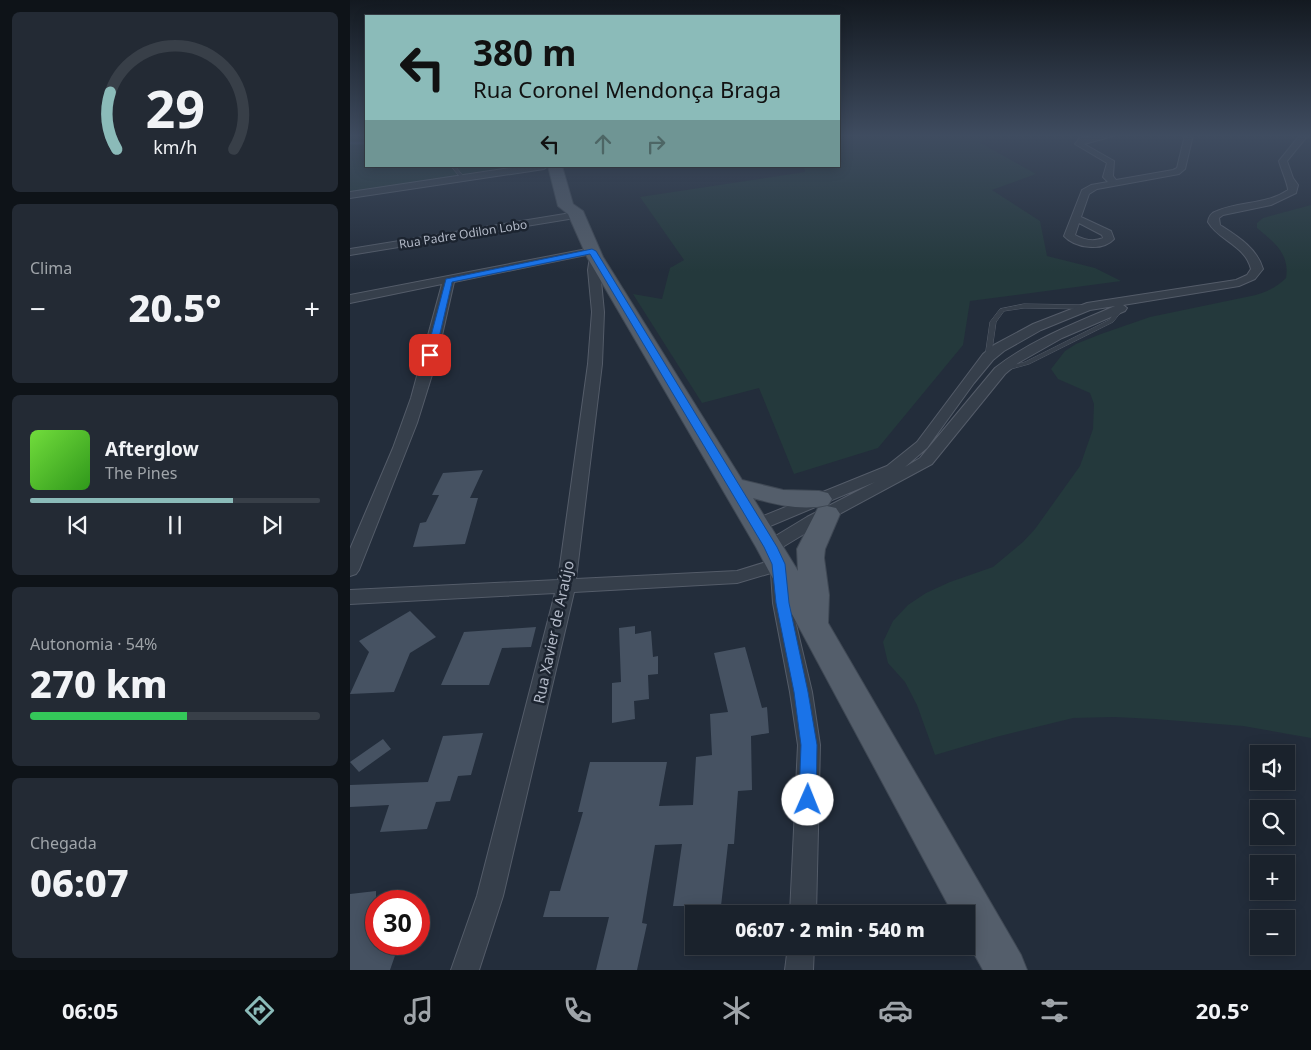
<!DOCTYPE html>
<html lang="pt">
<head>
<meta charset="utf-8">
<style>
  :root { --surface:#1a222c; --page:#232a34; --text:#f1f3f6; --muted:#9fa4a9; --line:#383f48; --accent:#8bbbb9 }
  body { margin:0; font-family:"Noto Sans",sans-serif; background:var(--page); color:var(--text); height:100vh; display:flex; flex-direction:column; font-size:19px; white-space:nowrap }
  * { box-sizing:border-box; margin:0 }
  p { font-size:16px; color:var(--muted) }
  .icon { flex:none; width:28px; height:28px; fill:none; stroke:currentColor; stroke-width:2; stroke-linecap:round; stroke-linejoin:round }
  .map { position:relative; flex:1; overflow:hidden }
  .panel { display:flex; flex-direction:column; gap:12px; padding:12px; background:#0e1318; width:350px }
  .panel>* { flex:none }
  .banner { position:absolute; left:15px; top:15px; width:475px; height:152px; border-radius:0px; box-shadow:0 2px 12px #0003,0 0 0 1px var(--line); background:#8bbbb9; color:#111; overflow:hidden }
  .buttons { position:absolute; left:900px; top:745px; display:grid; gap:10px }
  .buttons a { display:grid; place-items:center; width:45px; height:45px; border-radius:0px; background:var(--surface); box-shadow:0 2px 12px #0003,0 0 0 1px var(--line); font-size:25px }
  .speed { position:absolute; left:15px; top:890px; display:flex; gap:10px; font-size:25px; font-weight:700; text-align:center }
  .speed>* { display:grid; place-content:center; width:65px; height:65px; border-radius:50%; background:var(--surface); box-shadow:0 2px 12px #0003,0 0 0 1px var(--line); line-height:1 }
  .speed .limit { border:8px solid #d22; background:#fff; color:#111 }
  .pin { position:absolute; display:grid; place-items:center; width:42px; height:42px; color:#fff; margin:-21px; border-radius:10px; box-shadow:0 2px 8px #0006 }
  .me { position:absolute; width:55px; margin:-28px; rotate:1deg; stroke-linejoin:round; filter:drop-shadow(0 0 4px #0008) }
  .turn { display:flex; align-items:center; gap:18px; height:105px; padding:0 25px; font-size:22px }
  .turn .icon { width:65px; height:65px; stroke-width:2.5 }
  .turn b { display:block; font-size:35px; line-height:42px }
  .lanes { display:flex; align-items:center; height:48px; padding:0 25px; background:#0003; justify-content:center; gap:25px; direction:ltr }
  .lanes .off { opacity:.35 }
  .big { font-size:38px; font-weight:800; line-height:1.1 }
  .panel .card { flex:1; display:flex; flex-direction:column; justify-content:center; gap:8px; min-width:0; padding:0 18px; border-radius:8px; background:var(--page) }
  .panel .dial { align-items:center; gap:0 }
  .dial svg { height:130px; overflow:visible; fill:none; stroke:var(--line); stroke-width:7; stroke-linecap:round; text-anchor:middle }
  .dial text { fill:var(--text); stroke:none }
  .song { display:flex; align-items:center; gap:15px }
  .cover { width:60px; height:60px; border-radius:8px; background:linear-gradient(135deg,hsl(100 70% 55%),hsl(110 70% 35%)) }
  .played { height:5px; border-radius:2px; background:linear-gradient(90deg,var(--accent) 70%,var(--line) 70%) }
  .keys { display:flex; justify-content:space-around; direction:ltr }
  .heat { display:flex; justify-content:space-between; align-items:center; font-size:28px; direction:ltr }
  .charge { height:8px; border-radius:4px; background:linear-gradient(90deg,#34c759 54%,var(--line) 0) }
  .trip { position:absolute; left:335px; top:905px; width:290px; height:50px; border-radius:0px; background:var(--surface); box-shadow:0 2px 12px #0003,0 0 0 1px var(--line); font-weight:800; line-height:50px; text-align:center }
  .menu { display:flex; height:80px; justify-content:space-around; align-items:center; background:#0a0e12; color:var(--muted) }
  .menu .icon { width:35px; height:35px }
  .menu .selected { color:var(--accent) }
  .menu b { font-size:22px; color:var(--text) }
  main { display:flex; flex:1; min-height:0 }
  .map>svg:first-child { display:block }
  .green { fill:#24393c }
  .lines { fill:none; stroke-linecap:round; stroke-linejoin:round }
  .stream { stroke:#364862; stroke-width:3 }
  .building { fill:#465262 }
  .service-casing { stroke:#545c69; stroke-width:1 }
  .minor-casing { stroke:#545c69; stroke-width:2 }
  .primary-casing { stroke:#3f4854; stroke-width:2 }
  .service { fill:#363f4b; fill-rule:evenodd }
  .minor { fill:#363f4b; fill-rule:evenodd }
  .primary { fill:#545e6b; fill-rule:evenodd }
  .route { fill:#1a73e8; stroke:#114b97 }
  .labels { text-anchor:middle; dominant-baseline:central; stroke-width:5; stroke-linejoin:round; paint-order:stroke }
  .far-street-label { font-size:12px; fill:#b2b9c7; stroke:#1c2430 }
  .street-label { font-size:15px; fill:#b2b9c7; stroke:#1c2430 }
</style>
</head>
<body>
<main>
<section class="panel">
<div class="card dial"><svg viewBox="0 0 100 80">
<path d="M14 69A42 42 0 1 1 86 69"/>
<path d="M14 69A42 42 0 0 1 10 34" stroke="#8bbbb9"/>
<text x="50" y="56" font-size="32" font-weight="700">29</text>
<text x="50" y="72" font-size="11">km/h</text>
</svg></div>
<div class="card"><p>Clima</p>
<div class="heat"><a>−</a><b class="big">20.5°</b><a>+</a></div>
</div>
<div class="card">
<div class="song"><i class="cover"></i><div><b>Afterglow</b><p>The Pines</p></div></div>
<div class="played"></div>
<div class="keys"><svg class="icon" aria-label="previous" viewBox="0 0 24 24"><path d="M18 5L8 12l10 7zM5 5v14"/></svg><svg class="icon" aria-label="pause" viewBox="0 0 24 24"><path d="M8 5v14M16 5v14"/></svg><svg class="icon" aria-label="next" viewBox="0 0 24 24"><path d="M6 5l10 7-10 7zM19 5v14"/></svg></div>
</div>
<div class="card"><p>Autonomia · 54%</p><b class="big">270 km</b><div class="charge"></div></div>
<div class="card"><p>Chegada</p><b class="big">06:07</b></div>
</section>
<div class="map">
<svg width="961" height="970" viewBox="0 0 961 970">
  <rect width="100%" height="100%" fill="#232d3b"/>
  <path class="green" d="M0 135H16V166H179L0 193Z
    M489 135H652L629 142 686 174 642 190 690 221 697 256 745 268 771 281 620 301 613 345 528 448 444 474 409 388 352 403 283 294 312 299 320 268 334 260 290 197 455 172 454 166H489Z
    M961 205V738L893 726 805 719 764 717 723 718 646 737 585 755 567 705 555 682 538 663 533 642 543 621 558 605 576 593 600 582 643 567 673 542 685 529 730 466 743 429 744 404 740 393 708 379 701 369 715 351 726 344 751 334 800 317 901 296C914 293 926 288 936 278 940 254 924 242 907 228V223L913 218Z"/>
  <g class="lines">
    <path class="stream" d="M0 143H16"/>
  </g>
  <path class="building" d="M133 470 120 498H128L115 544 63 547 70 523 76 522 89 495H82L93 473Z
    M60 611 86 637 60 653 44 692 0 694 19 652 9 641Z
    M285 626V634L301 631 303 657 308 656V674L298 675 299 699 284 701 285 719 262 723V683L271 682 269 628Z
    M186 627 181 647 152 648 139 685H91L114 632Z
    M395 647 412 708 417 707 419 733 401 736 402 790 388 791 384 844H378L371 906H323L332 844 305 845 292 923 297 924 287 970H246L259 917H193L200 891H210L233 812H228L240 762H317L309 806 343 805 346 757 362 755 360 714 378 712 364 653Z
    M133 733 121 775 108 776 100 801 86 802 77 829 30 832 39 805 0 807V785L78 782 93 736Z
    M33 739 41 749 9 772 0 762Z
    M26 891V948L48 947 40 970H0V894Z"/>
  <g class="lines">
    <g class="service-casing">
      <path id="service" d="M101 166H105L114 177V179H112Z
        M674 304 737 305 740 307 737 309 674 308 654 311 646 322 641 357 640 358H636L635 357 640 322 650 309Z
        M772 305 775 307 763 322 679 364 654 371 651 369 652 368 675 362 759 320 770 306Z"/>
    </g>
    <g class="minor-casing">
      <path id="minor" d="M749 135H767L734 144 764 161 763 176 766 180 823 170 827 168 835 135H843L835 169 829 174 747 189 739 194 731 217 761 231 764 239C752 252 725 248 714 236L732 190 741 185 758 182 753 177 757 163 725 144 730 138ZM729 223 752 235 753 238C744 242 734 240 725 235Z
        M950 135H958L937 161 943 178 948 185 946 193 921 205 873 215 869 218 870 225C887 236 907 248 913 269L905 279 889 286 773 305 777 308 775 311 712 338 668 363 655 374 582 464 469 525 426 551 420 553 414 551 411 547 414 543 457 517 525 482 413 529 407 531 401 529 398 525 401 521 537 466 567 442 633 354 644 345 683 324 737 303 886 280 897 275 901 269C895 245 869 241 858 222 859 216 861 213 867 211 891 201 916 205 938 190 938 184 931 169 929 161ZM765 306C723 324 681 340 645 368L570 458 555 467 577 448 624 383 643 360 654 351 691 330 740 310Z
        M174 166H198L194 169 0 198V192Z
        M227 212 232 215 231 217 0 255V249Z
        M242 248 246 249 247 251 246 253 104 282 86 362 67 423 9 570 6 574 0 576V549L43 448 61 398 92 284 0 303V295Z
        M245 254 250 257V270L254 312 252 364 226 579 387 571 429 558 435 560 438 564 441 603 462 692 470 745 466 914H440L448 745 440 692 423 603 421 573 387 583 224 592 153 896 129 970H101L127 896 205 593 0 604V590L208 580 238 364 242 312 238 270 240 257Z
        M438 946H464L463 970H435Z"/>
    </g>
    <g class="primary-casing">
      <path id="primary" d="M198 166H212L223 204 233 211 253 257 392 480 433 490 469 491 478 493 482 499 478 505C453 511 427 505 403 498L448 571 447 549 468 508 477 506 486 508 490 514 475 549 474 558 479 595 478 623 671 955 677 970H633L616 939V914H603L406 547 237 257 218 214 208 206Z"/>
    </g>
    <use href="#service" class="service"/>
    <use href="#minor" class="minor"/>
    <use href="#primary" class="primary"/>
  </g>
  <linearGradient id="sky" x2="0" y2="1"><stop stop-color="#131920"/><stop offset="0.5" stop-color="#3f4c60"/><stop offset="1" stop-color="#3f4c60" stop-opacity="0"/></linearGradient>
  <rect width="961" height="271" fill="url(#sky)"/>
  <path class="route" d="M242 249 246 251 427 547 435 564 439 603 458 692 467 745 466 800 463 805 458 807 452 805 449 800 451 745 444 692 426 603 422 564 414 547 240 254 102 282 85 355 80 358 76 355 96 279Z"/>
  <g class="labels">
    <g class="far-street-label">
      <text transform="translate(113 234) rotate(-9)">Rua Padre Odilon Lobo</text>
    </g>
    <g class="street-label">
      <text transform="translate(203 632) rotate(-78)">Rua Xavier de Araújo</text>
    </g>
  </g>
</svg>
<div class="buttons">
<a><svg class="icon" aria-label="sound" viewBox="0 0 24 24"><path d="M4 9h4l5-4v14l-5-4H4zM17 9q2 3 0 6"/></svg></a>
<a><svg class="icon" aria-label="search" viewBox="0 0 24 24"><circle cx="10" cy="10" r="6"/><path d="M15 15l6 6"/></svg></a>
<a>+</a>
<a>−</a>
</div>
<div class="speed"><div class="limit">30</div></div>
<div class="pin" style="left:80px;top:355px;background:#d93025"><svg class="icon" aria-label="arrive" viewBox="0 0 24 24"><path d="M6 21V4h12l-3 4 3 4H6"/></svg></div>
<svg class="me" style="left:458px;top:800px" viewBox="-20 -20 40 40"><circle r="19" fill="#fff"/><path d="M0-13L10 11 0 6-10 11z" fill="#1a73e8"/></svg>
<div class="trip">06:07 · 2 min · 540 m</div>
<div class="banner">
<div class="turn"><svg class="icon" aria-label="left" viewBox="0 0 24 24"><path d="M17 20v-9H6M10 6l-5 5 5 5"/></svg><div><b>380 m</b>Rua Coronel Mendonça Braga</div></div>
<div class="lanes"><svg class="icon" aria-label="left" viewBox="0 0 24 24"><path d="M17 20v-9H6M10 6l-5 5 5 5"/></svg><svg class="icon off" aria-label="ahead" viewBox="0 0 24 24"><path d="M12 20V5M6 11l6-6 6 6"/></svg><svg class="icon off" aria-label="right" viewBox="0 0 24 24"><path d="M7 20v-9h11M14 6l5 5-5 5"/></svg></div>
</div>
</div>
</main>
<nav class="menu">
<b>06:05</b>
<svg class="icon selected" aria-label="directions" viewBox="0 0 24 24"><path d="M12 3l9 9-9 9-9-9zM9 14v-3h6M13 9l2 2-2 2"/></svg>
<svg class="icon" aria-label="music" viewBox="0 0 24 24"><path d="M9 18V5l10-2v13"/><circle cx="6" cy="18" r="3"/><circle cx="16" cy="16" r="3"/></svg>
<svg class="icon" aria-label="phone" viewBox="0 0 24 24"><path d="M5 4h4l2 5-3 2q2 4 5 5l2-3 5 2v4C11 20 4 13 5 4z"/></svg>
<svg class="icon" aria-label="climate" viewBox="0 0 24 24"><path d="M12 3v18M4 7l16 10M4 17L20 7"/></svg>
<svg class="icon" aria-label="car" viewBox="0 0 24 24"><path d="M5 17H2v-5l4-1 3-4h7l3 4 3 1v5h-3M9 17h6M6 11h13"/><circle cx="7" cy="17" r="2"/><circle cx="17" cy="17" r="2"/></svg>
<svg class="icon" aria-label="filters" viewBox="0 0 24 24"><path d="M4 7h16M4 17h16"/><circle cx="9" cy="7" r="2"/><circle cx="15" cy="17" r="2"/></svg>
<b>20.5°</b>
</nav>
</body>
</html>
